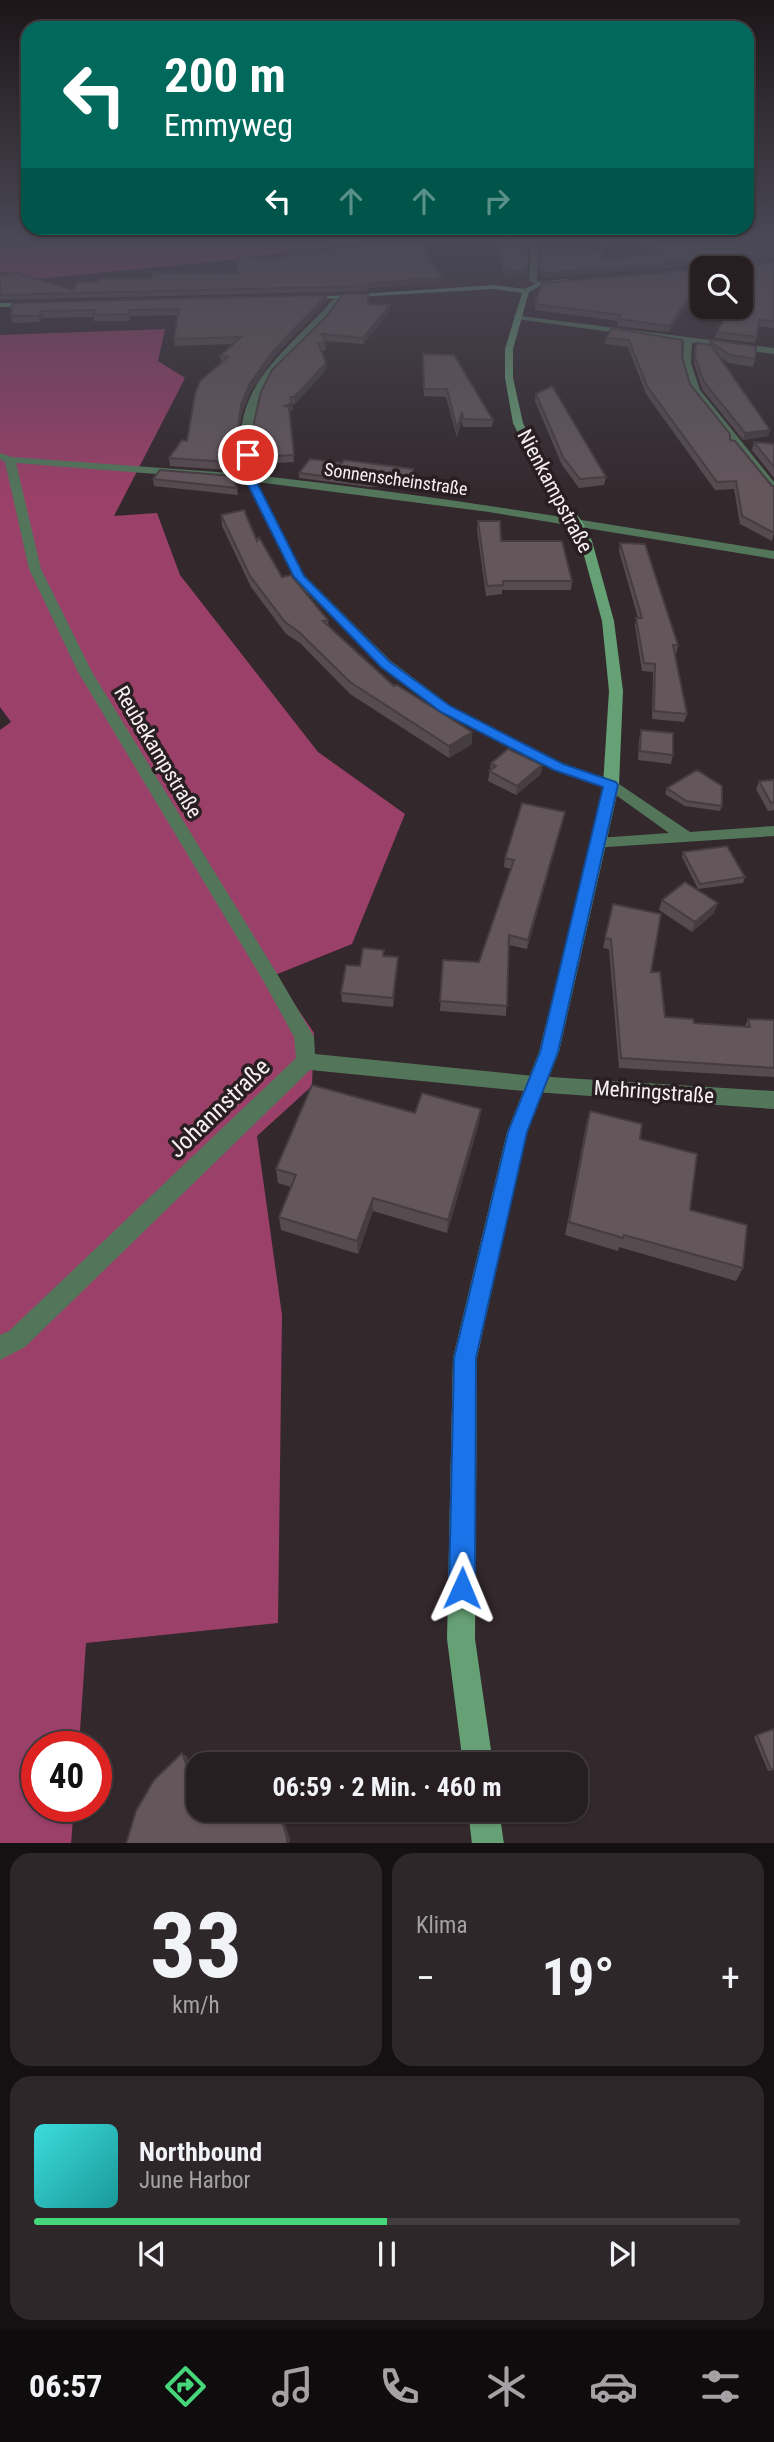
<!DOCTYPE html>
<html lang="de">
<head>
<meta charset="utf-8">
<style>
  :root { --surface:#261e21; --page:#2e272a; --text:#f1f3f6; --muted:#a4a2a5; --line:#423c3f; --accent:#45d77a }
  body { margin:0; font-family:"Roboto Condensed",sans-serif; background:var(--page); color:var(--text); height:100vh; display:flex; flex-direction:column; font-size:26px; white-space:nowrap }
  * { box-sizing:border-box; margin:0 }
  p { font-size:23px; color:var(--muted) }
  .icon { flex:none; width:38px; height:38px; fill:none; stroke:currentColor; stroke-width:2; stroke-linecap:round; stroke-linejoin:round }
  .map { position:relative; height:1843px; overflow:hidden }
  .details { display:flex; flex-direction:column; gap:10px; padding:10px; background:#151012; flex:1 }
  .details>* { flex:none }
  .guide { position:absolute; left:21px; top:21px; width:733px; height:214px; border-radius:21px; box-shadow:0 2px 5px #0004,0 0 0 2px var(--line); background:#00695c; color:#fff; overflow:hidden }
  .fabs { position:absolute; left:690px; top:256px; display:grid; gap:14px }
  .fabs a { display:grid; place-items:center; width:63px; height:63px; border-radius:14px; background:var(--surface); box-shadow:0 2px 5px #0004,0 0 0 2px var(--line); font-size:35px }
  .speed { position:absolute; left:21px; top:1731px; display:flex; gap:14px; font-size:35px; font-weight:700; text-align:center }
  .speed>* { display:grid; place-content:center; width:91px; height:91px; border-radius:50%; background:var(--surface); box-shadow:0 2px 5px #0004,0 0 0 2px var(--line); line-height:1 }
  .speed .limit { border:10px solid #d22; background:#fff; color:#111 }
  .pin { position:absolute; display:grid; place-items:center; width:60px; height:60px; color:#fff; margin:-30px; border:4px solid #fff; border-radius:50%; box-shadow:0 2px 7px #0007 }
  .me { position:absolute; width:77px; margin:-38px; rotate:1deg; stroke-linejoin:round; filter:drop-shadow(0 0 5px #0008) }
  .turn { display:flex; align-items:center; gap:24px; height:147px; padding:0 28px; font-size:32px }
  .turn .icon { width:91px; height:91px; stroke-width:2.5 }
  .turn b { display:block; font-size:49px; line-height:60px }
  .lanes { display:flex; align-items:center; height:66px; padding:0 28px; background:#0003; justify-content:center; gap:35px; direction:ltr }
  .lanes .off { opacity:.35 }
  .big { font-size:52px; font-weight:700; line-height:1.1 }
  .details .widget { flex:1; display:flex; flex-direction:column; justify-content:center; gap:10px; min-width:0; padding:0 24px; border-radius:21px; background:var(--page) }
  .details .dial { align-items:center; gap:0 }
  .dial b { font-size:91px; line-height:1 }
  .song { display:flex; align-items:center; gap:21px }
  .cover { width:84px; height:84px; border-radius:10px; background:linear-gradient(135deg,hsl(180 70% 55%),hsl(180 70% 35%)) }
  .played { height:7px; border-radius:4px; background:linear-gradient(90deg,var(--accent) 50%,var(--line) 50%) }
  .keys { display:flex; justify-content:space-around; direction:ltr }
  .heat { display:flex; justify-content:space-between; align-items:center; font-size:38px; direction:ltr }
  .details .tiles { flex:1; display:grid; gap:10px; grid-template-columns:1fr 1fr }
  .widget:last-child { grid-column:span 2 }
  .trip { position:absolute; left:186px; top:1752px; width:402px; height:70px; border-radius:21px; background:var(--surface); box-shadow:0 2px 5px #0004,0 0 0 2px var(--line); font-weight:700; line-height:70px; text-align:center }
  .menu { display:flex; height:112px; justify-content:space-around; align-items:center; background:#0f0c0d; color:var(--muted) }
  .menu .icon { width:49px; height:49px }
  .menu .active { color:var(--accent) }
  .menu b { font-size:32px; color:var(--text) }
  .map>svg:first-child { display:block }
  .forest { fill:#9b4069 }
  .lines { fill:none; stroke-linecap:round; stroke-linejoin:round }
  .street { fill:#53765b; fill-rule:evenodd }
  .secondary { fill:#66a075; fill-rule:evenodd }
  .wall { fill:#564b4f }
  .shaded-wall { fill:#463d40 }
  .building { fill:#64575c; stroke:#463d40; stroke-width:2 }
  .route { fill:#1a73e8; stroke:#114b97; stroke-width:2 }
  .labels { text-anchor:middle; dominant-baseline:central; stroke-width:7; stroke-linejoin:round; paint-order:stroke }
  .far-street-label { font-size:18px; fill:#f7f0f2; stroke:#291f22 }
  .street-label { font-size:21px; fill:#f7f0f2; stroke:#291f22 }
  .near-street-label { font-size:24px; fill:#f7f0f2; stroke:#291f22 }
</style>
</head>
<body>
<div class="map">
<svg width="774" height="1844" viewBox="0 0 774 1844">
  <rect width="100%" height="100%" fill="#33282c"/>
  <path class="forest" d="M47 240H612L616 243 378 241 220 261 36 279 0 271V244Z
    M165 329 158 361 185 378 114 516 157 513 180 575 318 752 405 814 352 944 275 975 314 1033 312 1086 257 1136 282 1315 278 1623 86 1643 79 1746H37V1806H74L71 1844 0 1843V730L11 722 0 707V335Z"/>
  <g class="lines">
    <path class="street" d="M524 243 538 251 537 280 541 286 529 281 531 252 522 246Z
      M336 295 343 297 324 322 270 375 259 398 251 434 254 475C428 494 601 523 774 551V559L489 512 257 482 304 575 391 661 451 706 564 764 616 782 690 832 774 826V836L592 848 590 844 598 838 669 833 606 788 554 770 441 712 381 667 295 580 245 481 16 463 41 569 92 672 276 972 314 1037 315 1054 534 1076 774 1091V1109L534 1092 310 1070 25 1347 0 1360V1335L9 1331 296 1058 294 1037 264 982 78 672 29 569 5 462 0 459V453L12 457 244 474C243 461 241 448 241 436 243 373 301 340 336 295Z
      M513 315 774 348V354L692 343 691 363 700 390 774 482V492L770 491 691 390 683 363 684 342 516 319Z"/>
    <path class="secondary" d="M568 279V283L540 286 529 292 513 349V378L523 423 546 471 583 523 592 541 614 621 623 691 619 785 606 844 559 1052 527 1132 477 1358 475 1639 493 1764H463L447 1639 453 1358 507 1132 539 1052 590 844 603 785 609 691 602 621 580 541 571 523 536 471 513 423 505 378V349L522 293 494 289 304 300 300 298 494 285 525 289 538 282Z
      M38 302 35 306 0 307V303Z
      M468 1810H499L504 1844H472Z"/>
  </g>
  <path class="wall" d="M636 240H774L721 265 774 262V328L758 326 755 343 715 338 717 332 740 306V268H703L702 265 544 278V275H540L541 248 602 259 653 254Z
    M498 246 527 276 504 278 498 253Z
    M0 273 73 290 97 282 238 273 442 278V283L368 288V291L0 300Z
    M327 295V301L274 357 250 392 242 413 238 436 241 465H229V470L170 466 169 458 187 441 221 363 220 356 233 344 175 346 174 339 178 315 131 316 129 321H94V317L42 318 40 322 12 323 11 316 12 303Z
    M368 304 390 312 363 344 325 341 326 351 321 350 326 363V370L295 404H292L293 410 289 412 294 462 256 464 253 427 326 317Z
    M535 304 686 305 669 332 617 326 618 321 535 310Z
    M612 328 682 357 690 384 730 440 774 533 772 541 740 524 734 489 715 490 646 394 628 347 605 344 606 338Z
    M710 342 755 359 753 367 729 363 720 357 770 430 768 436 743 440 702 389 694 363V349L696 343 710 345Z
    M423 362 493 420 492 427H463L462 420 457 437 446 397 424 396Z
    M536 394 606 477 604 485 579 488 562 465 535 401Z
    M754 442 774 444V478L752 450Z
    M342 463 413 469V483L370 487 299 478V473Z
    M153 479 237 488 238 495 154 486Z
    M221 515 257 541 282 577 328 620 329 627 394 686 472 744 449 758 350 694 300 643 286 634 251 587 222 526Z
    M478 521 501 541 572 581 571 590H502V594L486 596 477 530Z
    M620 543 678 645 676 654H674L687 714 684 722 652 719 653 672 642 671 635 626 636 618H638L619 551Z
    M641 730 673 755 671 764 638 760 639 740Z
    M491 763 542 765 541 774 516 795 488 781Z
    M774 780V810L768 811 756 789 759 781Z
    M667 788 722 806 720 811 685 806 665 794Z
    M565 812 563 821 527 949 509 945 506 1016 440 1011 443 960 479 962 511 869 504 867 505 858Z
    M683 852 745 877 743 883 698 889 682 857Z
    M662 900 714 913 692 932 659 910Z
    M613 904 651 972 665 1017 694 1023 745 1026 748 1019 774 1020V1077L619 1068 609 949 603 948Z
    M384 956 398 957 393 1007 342 1002 341 993 360 966Z
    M590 1111 640 1139 690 1210 743 1268 736 1281 619 1247 618 1251 565 1235 586 1125Z
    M415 1113 479 1123 447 1233 373 1211 358 1254 281 1230 279 1217 291 1187 278 1183 276 1169Z
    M774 1729V1769L768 1771 754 1737Z"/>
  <path class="shaded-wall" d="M774 254V259L723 263 717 268 719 262 724 258Z
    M703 260 702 265 544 278V275H540V270Z
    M527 270V276L504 278 505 271Z
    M442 278V283L368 288V283Z
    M327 295V301L274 357 250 392 242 413 238 436 241 465 238 428 241 405 249 385 274 350Z
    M702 298V304L686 305 669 332 670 326 687 299Z
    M390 305V312L363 344V338Z
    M41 311 42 318 40 322 38 316Z
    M326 363V370L295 404 294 397Z
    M292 403 293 410 286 414 285 406Z
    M462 412V420L457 437V429Z
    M770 430 768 436 743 440 745 433Z
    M472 732V744L449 758V746Z
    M542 765 541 774 516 795 517 786Z
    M565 812 563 821 527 949 528 940Z
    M718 903 714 913 692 932 695 922Z
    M398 957V966L393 1007V998Z
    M481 1109 479 1123 447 1233 448 1220Z
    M373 1198V1211L358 1254 357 1241Z
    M182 1753 187 1756 197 1785 193 1783Z
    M278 1810H280L290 1838V1844H287Z"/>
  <path class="building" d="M644 240H774V254L724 258 719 262 721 265 774 262V321L759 320 757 337 717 332 731 306H740V268H704L706 266 703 260 544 273 545 269 540 270 541 248 602 250V259L660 254Z
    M421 243 442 278 368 283V286L0 295V273L5 275 14 272 73 290 77 282H97L99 279 151 278 153 272 238 273V258L284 257 283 253 324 250 335 246Z
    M498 246 529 247 527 270 505 271Z
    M702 269V298L687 299 670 326 618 319 621 315 535 304 542 283Z
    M343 294H368V304L390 305 363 338 322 334 326 344 318 343 326 363 294 397H290L292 403 285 406 289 407 294 455 255 457 253 427 261 392 272 370 326 317Z
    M327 295 274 350 249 385 241 405 238 428 240 457 227 458 229 462 169 458 182 440 187 441 195 394 200 381 228 357 220 356 241 337 174 339 179 309 130 310 128 314 93 315 95 310 41 311 38 316H11L12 303Z
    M612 328 682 340V357L690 384 730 434V440L735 441 772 486H774V533L742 516 736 481 717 482 647 386 629 340 606 338Z
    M711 340 756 346 755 359 730 355 710 342Z
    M696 343 711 345 770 430 745 433 704 382 695 357Z
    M423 354 454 355 493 420 463 419 462 412 457 429 447 389H424Z
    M552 386 606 477 580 479 563 457 536 394Z
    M754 442 774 444V467Z
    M310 459 342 463 344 460 413 469V479L370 482 299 473Z
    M160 470 233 476 237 488 153 479Z
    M244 510 257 541 259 537 282 577 291 575 328 620 323 621 394 686 397 685 472 732 449 746 350 682 299 632 285 622 250 576 221 515Z
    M478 521H500L501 541H562L572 581H503V585L487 586Z
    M620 543 645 544 678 645H673L687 714 654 711 655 664 644 663 636 618H642Z
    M641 730 673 733V755L640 751Z
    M508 749 542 765 517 786 489 771 496 766 491 763Z
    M697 770 722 786V806L686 801 667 788Z
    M774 780V802L771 803 759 781Z
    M522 803 565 812 528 940 509 935 507 1006 440 1001 443 960 479 962 514 860 505 858Z
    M727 846 745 877 700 884 683 852Z
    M685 882 718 903 695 922 662 900Z
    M613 904 661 914 651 972H660L665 1017 693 1019 694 1023 750 1027 748 1019 774 1020V1068L621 1058 611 939 605 938Z
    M363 948 384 950 383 956 398 957 393 998 341 993 346 965 360 966Z
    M312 1085 415 1113 422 1093 481 1109 448 1220 373 1198 357 1241 279 1217 296 1175 276 1169Z
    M590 1111 642 1124 640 1139 697 1154 690 1210 747 1225 743 1268 624 1235 623 1238 569 1222Z
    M774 1729V1769L771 1770 757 1735Z
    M182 1753 193 1783 198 1781V1810H278L287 1837V1844H126L136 1811 154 1780Z"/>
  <linearGradient id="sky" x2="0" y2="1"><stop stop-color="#1c1618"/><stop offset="0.48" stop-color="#4a4856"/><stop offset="1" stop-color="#4a4856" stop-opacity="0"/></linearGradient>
  <rect width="774" height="498" fill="url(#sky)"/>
  <path class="route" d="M248 453 252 455 254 477 304 576 390 662 450 706 563 764 616 782 618 785 558 1052 527 1132 476 1358 475 1588 471 1597 462 1601 453 1597 449 1588 454 1358 508 1132 540 1052 603 787 554 770 441 712 381 667 294 577 244 477 243 455Z"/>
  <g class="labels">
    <g class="far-street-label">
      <text transform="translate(396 479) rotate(8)">Sonnenscheinstraße</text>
    </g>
    <g class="street-label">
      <text transform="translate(555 491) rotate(62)">Nienkampstraße</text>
      <text transform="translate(158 752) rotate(59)">Reubekampstraße</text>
      <text transform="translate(654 1092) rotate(4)">Mehringstraße</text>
    </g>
    <g class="near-street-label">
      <text transform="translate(219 1108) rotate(-44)">Johannstraße</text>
    </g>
  </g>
</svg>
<div class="fabs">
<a><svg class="icon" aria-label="search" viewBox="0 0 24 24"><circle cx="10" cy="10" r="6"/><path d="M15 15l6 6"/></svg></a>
</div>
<div class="speed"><div class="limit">40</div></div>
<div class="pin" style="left:248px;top:455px;background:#d93025"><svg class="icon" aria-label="arrive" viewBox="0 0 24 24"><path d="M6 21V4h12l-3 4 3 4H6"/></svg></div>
<svg class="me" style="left:462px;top:1588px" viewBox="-20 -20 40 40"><path d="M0-17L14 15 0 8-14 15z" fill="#1a73e8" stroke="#fff" stroke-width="4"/></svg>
<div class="trip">06:59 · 2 Min. · 460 m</div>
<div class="guide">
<div class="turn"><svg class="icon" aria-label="left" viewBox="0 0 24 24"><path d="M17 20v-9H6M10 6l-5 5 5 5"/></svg><div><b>200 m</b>Emmyweg</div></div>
<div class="lanes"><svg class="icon" aria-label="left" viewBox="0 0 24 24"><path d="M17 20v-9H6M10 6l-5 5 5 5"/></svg><svg class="icon off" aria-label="ahead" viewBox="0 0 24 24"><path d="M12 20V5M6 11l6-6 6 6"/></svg><svg class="icon off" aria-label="ahead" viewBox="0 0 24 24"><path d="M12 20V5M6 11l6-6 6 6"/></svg><svg class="icon off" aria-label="right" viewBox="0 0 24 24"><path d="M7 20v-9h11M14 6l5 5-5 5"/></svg></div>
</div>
</div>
<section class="details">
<div class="tiles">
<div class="widget dial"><b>33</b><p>km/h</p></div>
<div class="widget"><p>Klima</p>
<div class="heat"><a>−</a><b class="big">19°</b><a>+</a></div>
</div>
<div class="widget">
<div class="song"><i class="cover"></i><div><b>Northbound</b><p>June Harbor</p></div></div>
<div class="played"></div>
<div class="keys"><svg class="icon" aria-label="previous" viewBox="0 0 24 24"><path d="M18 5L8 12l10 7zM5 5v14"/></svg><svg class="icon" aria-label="pause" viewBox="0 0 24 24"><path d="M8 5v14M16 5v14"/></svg><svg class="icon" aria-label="next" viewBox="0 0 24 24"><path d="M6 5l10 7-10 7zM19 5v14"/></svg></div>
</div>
</div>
</section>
<nav class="menu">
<b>06:57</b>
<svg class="icon active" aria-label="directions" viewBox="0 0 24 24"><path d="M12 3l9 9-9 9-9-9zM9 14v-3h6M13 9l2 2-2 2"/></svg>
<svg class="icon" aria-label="music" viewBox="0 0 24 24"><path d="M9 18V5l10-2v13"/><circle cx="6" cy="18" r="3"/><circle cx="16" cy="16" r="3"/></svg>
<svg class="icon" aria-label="phone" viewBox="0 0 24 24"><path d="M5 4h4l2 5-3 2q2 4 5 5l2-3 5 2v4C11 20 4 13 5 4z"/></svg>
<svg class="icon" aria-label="climate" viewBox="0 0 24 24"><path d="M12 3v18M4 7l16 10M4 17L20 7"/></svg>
<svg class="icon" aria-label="car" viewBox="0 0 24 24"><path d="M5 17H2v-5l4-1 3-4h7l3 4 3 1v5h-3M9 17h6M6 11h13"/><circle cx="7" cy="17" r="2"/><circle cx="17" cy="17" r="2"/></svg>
<svg class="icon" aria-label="filters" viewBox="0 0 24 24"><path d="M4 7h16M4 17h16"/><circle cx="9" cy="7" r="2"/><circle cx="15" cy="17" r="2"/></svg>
</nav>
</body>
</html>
